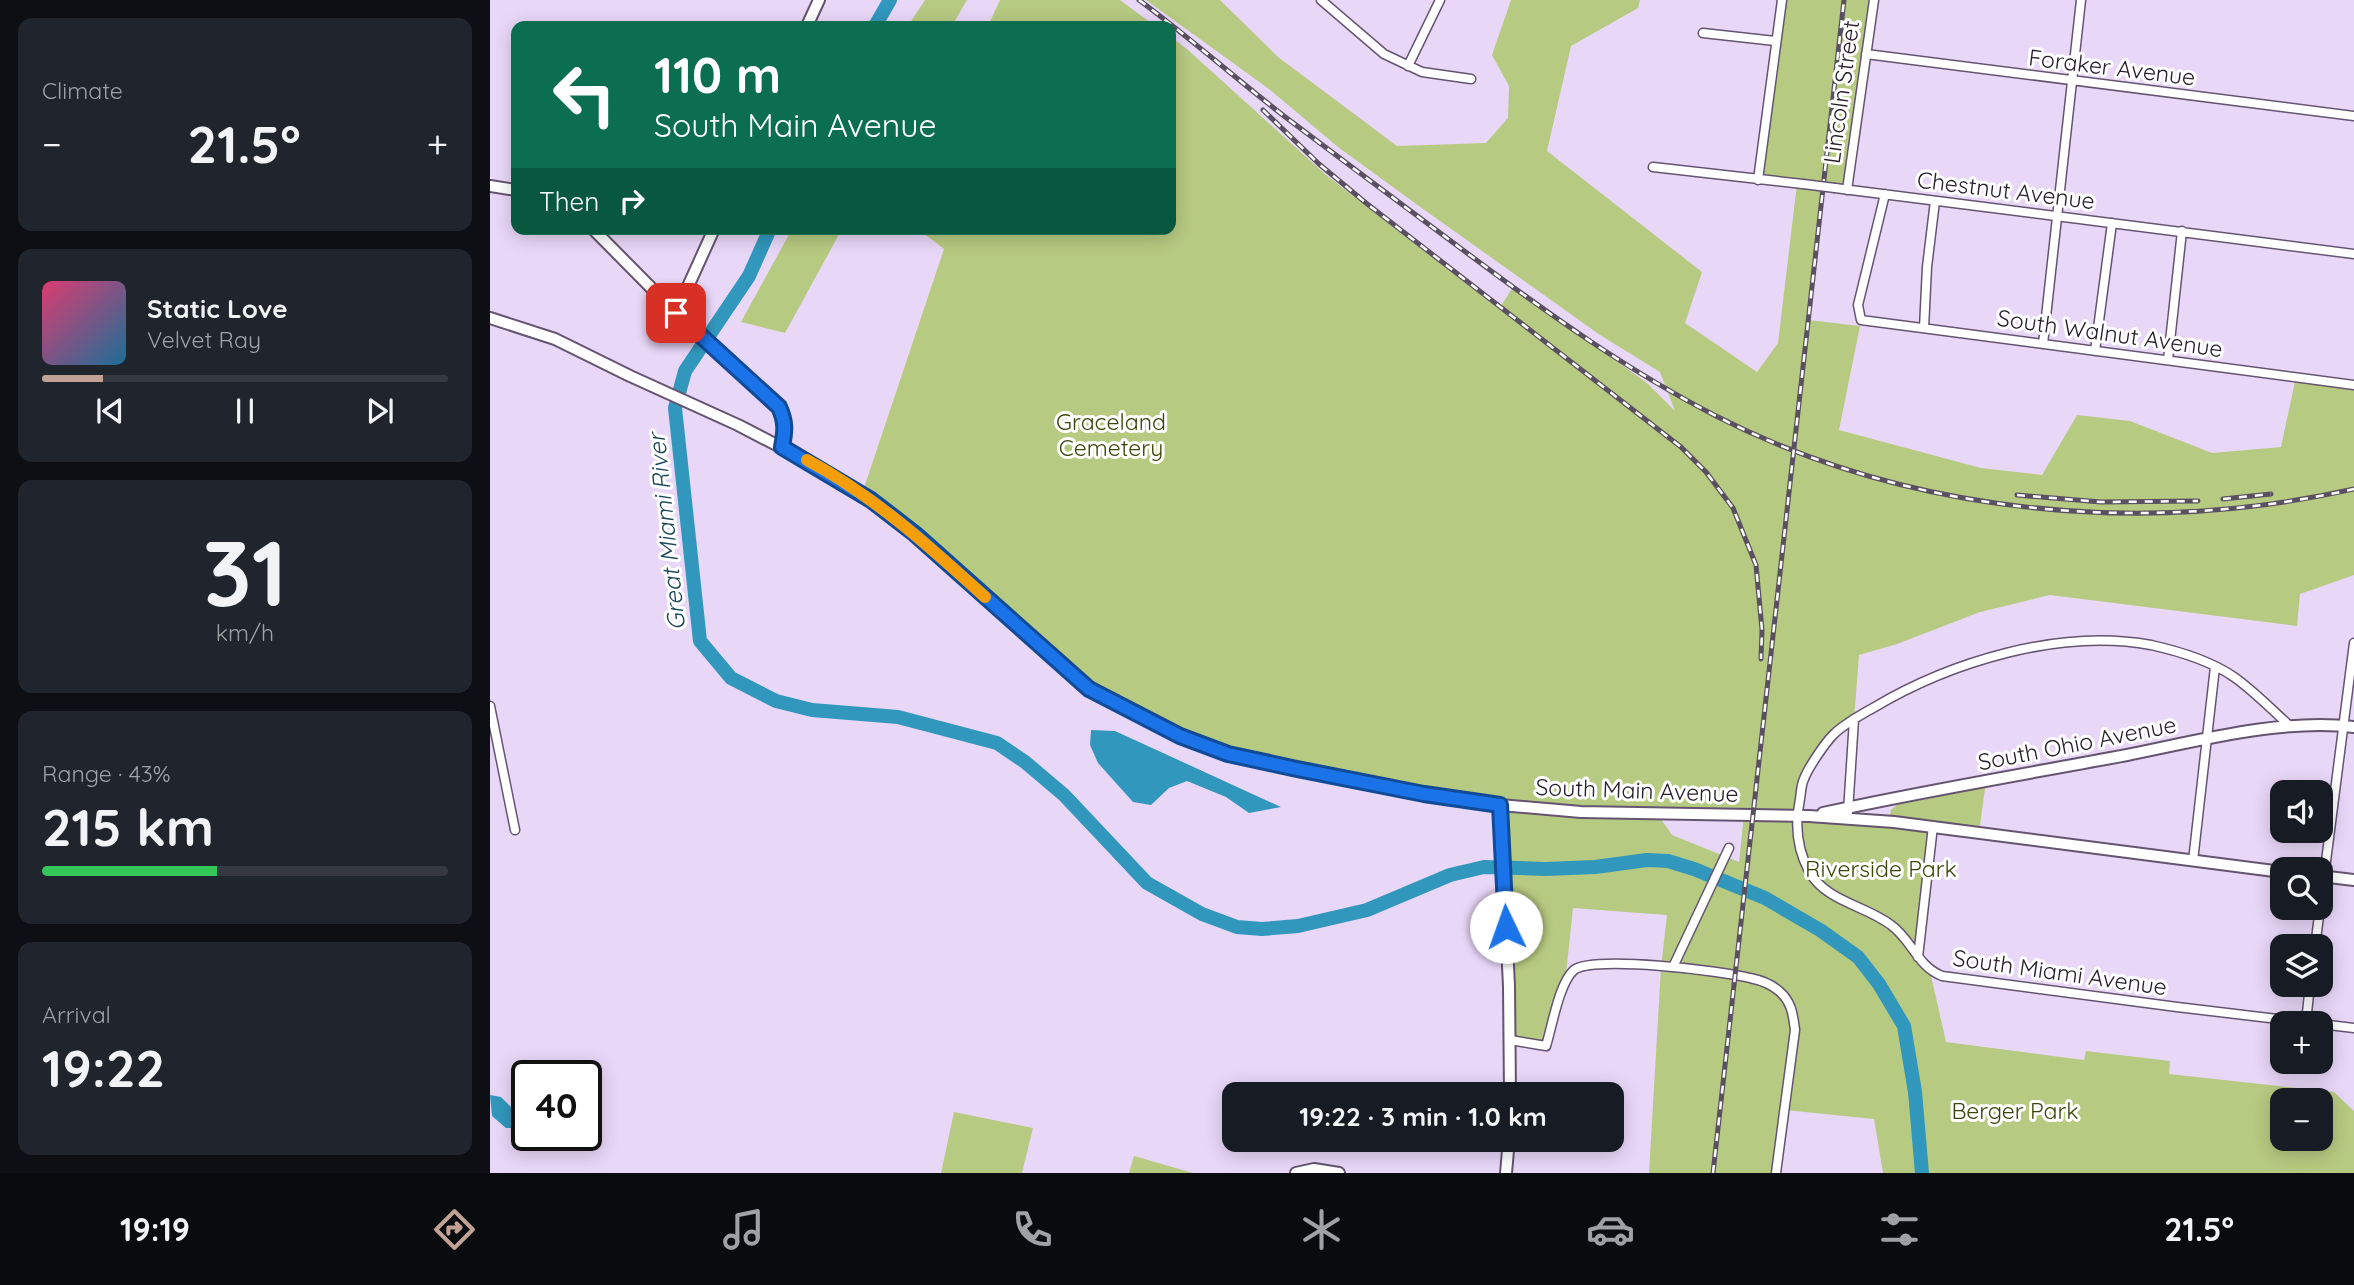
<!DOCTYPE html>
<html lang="en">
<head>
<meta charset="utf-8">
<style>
  :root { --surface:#171b24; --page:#20242c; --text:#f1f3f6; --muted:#9ea1a6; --line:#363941; --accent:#c1a295 }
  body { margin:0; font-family:Quicksand,sans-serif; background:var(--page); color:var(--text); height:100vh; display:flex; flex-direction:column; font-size:26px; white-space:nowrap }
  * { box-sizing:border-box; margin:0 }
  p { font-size:23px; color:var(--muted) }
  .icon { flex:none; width:38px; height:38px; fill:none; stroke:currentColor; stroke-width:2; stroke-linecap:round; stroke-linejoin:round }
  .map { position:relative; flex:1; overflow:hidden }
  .details { display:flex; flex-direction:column; gap:18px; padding:18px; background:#0d0f14; width:490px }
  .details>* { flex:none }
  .hud { position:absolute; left:21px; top:21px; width:665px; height:214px; border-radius:14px; box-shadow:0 4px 18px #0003; background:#0b6e4f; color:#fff; overflow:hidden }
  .tools { position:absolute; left:1780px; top:780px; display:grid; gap:14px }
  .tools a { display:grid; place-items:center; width:63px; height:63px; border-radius:14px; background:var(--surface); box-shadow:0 4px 18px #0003; font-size:35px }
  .speed { position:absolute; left:21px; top:1060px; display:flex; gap:14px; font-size:35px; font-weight:700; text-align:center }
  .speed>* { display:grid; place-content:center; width:91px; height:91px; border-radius:50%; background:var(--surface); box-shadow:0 4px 18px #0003; line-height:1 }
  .speed .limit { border:4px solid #111; border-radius:10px; background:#fff; color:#111 }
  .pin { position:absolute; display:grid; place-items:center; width:60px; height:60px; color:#fff; margin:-30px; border-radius:14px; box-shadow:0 4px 10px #0006 }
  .me { position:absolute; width:77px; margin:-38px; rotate:357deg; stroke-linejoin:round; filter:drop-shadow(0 0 5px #0008) }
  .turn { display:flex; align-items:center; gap:24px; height:147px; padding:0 28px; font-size:32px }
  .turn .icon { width:91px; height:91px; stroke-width:2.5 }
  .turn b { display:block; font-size:49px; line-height:60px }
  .then { display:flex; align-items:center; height:66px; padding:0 28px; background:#0003; gap:14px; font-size:26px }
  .big { font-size:52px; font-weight:700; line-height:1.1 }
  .details .widget { flex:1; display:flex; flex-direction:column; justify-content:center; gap:10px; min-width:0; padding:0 24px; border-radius:14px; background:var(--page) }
  .details .dial { align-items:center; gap:0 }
  .dial b { font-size:91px; line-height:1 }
  .song { display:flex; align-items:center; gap:21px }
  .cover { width:84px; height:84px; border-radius:10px; background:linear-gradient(135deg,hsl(340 70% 55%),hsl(200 70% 35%)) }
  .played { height:7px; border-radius:4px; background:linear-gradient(90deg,var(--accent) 15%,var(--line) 15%) }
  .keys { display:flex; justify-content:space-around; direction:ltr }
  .heat { display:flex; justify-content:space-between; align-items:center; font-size:38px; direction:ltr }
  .charge { height:10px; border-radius:5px; background:linear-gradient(90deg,#34c759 43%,var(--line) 0) }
  .trip { position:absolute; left:732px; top:1082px; width:402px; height:70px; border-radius:14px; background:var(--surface); box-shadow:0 4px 18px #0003; font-weight:700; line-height:70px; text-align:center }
  .tabs { display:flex; height:112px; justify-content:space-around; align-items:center; background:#090b0e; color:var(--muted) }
  .tabs .icon { width:49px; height:49px }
  .tabs .on { color:var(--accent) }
  .tabs b { font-size:32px; color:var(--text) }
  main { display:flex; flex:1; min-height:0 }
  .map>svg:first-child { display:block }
  .green { fill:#b7ca81; fill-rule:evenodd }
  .water { fill:#3197bc }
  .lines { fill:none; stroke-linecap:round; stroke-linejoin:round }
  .river { stroke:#3197bc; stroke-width:14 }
  .street-casing { stroke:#645470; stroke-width:11 }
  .secondary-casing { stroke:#645470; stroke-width:14 }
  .street { stroke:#fff; stroke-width:8 }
  .secondary { stroke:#fff; stroke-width:10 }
  .rail-casing { stroke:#5a5061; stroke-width:5 }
  .rail { stroke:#fff; stroke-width:2.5; stroke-dasharray:8; stroke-linecap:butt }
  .street-bridge-casing { stroke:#645470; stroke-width:11; stroke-linecap:butt }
  .street-bridge { stroke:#fff; stroke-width:8 }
  .route-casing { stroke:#114b97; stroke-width:18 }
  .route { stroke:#1a73e8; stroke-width:12 }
  .slow { stroke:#f59e0b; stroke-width:12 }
  .labels { text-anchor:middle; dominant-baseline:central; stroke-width:6; stroke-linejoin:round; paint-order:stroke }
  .street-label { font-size:23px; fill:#27202c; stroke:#fff }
  .park-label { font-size:23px; fill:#3a4609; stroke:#fff }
  .water-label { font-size:24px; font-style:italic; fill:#1e4859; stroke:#fff }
</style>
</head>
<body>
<main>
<section class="details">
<div class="widget"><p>Climate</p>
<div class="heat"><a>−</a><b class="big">21.5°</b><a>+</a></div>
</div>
<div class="widget">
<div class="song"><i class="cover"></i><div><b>Static Love</b><p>Velvet Ray</p></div></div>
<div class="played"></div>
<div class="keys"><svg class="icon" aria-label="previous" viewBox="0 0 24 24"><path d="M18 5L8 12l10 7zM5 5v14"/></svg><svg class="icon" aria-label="pause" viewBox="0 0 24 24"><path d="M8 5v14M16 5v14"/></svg><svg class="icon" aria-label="next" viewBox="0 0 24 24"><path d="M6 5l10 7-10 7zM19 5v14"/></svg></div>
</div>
<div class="widget dial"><b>31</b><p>km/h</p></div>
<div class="widget"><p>Range · 43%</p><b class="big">215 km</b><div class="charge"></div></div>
<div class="widget"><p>Arrival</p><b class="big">19:22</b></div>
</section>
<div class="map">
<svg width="1864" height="1173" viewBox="0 0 1864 1173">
  <rect width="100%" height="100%" fill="#e9d7f8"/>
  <path class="green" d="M435 0H477L462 26H418Z
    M510 0H630L665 26H498Z
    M656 0H730L788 57 907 146 996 143 1018 118 1019 86 1002 55 1021 0H1150L1148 8 1081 46 1057 151 1212 272 1195 323 1267 372 1288 343 1307 184 1268 180 1292 0H1384L1357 190 1333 187 1318 320 1370 326 1349 430 1491 468 1552 475 1587 415 1640 421 1722 453 1791 447 1806 377 1864 385V575L1810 594 1807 626 1560 595 1490 612 1407 644 1369 655 1364 719 1343 735 1314 777 1307 815 1404 821 1400 815 1401 810 1408 804 1437 799 1453 789 1496 781 1489 833 1444 826 1428 957 1440 971 1456 1042 1594 1060 1596 1051 1680 1061 1679 1074 1844 1092 1864 1111V1173H1393L1384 1119 1295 1110 1286 1173H1159L1171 967 1177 915 1083 908 1076 974 1056 1037 1052 1044 1020 1040 1010 805 738 754 599 689 372 494 454 249 428 229H681V37L698 50 836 175 1009 309 1023 287 1157 383 1185 411 1170 372 1110 335 922 201 848 147 779 89ZM1168 815H1254L1249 862 1182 835ZM1792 1101H1830V1139H1792Z
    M302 229H352L295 333 251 322Z
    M464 1112 543 1128 532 1173H451Z
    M644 1156 703 1173H639Z"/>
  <path class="water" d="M601 730 625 731 791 807 759 813 736 797 697 781 679 788 661 805 643 802 608 763 600 745Z
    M0 1095 11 1097 34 1120 30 1128H16L2 1116Z"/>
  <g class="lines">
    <path class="river" d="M385 26 400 0
      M280 229 259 276 195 371 185 408 210 641 241 678 286 701 322 710 408 717 507 743 535 762 574 795 657 883 712 914 747 927 772 929 808 926 877 910 960 875 994 867 1056 869 1105 867 1157 860 1178 861 1204 869 1275 898 1330 930 1368 957 1389 984 1414 1026 1425 1092 1432 1173"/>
    <g class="street-casing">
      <path id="street" d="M831 0 894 54 932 72 981 79
        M1213 33 1285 41
        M1376 54 1864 116
        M918 66 950 0
        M1163 167 1313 184
        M1268 180 1292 0
        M1345 188 1864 254
        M1357 190 1384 0
        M1395 194 1368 305 1371 320 1864 385
        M1434 328 1437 267 1445 201
        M1553 344 1591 0
        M1605 351 1622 223
        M1678 360 1692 231
        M0 706 25 830
        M1800 726C1782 710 1764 691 1744 677 1721 661 1688 651 1661 645 1570 628 1460 662 1383 708 1369 716 1354 724 1343 735 1335 743 1318 768 1314 779 1311 785 1311 793 1310 799 1305 823 1307 849 1319 871 1336 902 1375 905 1401 925 1422 940 1427 966 1452 976L1687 1007 1830 1024
        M1358 812 1364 719
        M1703 861 1725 667
        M1825 947 1864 643
        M1428 957 1443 826
        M1183 967 1239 848
        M1816 1022 1820 985
        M1830 1024 1864 1028
        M1020 1040 1056 1046C1062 1027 1069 983 1084 970 1102 955 1234 971 1260 978 1270 980 1281 984 1289 991 1302 1002 1303 1015 1305 1030L1286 1173"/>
    </g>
    <g class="secondary-casing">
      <path id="secondary" d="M317 26 329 0
        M0 186 26 190
        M103 229 186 313 289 407 295 420 292 447
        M186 313 224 229
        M0 318 65 339 140 376 248 425 325 465 381 500 425 534 599 689 690 736 738 754 846 778 934 794 1010 805 1091 812 1319 816 1404 822 1792 872
        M1010 805 1019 986 1020 1094
        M1333 813C1433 791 1536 774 1637 755 1707 741 1793 718 1864 727
        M1830 876 1864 880
        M806 1173 824 1169 849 1173
        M1016 1173 1019 1139"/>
    </g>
    <use href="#street" class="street"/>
    <use href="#secondary" class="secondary"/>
    <g class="rail-casing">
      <path id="rail" d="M649 0C699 37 745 78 794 116 856 163 918 209 981 256 1060 315 1140 372 1228 417 1421 515 1654 536 1864 489
        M773 110 829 164 876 203 1191 447 1216 472 1243 508 1266 565 1272 630 1271 659
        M1527 495 1611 502 1708 501
        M1733 499 1781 494
        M1223 1173 1354 0"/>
    </g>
    <use href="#rail" class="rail"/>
    <g class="street-bridge-casing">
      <path id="street-bridge" d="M1313 184 1345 188"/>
    </g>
    <use href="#street-bridge" class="street-bridge"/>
  </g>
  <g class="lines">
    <g class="route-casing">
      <path id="route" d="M186 313 289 407C296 422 295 431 292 447L381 500 425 534 599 689 690 736 738 754 807 769 934 794 1010 805 1016 927"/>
    </g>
    <use href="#route" class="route"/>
    <path class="slow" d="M317 460C384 496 439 546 495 597"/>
  </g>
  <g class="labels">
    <g class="street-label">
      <text transform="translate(1622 67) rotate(7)">Foraker Avenue</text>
      <text transform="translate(1351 92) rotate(-82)">Lincoln Street</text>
      <text transform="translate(1516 190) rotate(7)">Chestnut Avenue</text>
      <text transform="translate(1620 333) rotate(8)">South Walnut Avenue</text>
      <text transform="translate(1587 743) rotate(-11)">South Ohio Avenue</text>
      <text transform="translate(1147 790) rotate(2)">South Main Avenue</text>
      <text transform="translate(1570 972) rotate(8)">South Miami Avenue</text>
    </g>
    <g class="park-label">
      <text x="621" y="421">Graceland<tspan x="621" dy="26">Cemetery</tspan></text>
      <text x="1391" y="868">Riverside Park</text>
      <text x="1525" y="1110">Berger Park</text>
    </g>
    <g class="water-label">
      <text transform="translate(176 532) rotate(-96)">Great Miami River</text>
    </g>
  </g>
</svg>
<div class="tools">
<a><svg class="icon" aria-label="sound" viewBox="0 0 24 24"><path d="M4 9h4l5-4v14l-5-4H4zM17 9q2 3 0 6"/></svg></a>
<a><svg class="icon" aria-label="search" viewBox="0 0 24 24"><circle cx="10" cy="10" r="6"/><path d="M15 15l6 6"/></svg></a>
<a><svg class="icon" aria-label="layers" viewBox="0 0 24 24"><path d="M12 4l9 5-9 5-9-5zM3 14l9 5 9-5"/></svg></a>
<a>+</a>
<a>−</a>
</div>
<div class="speed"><div class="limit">40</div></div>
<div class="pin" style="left:186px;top:313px;background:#d93025"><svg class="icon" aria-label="arrive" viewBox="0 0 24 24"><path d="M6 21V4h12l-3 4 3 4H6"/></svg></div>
<svg class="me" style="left:1016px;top:927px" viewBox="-20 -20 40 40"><circle r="19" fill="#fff"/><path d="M0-13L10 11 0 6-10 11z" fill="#1a73e8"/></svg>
<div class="trip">19:22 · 3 min · 1.0 km</div>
<div class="hud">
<div class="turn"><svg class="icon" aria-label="left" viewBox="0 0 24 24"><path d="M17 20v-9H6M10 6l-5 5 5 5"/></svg><div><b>110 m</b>South Main Avenue</div></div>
<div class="then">Then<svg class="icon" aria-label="right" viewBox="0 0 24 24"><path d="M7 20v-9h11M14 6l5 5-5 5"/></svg></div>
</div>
</div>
</main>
<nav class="tabs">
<b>19:19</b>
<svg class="icon on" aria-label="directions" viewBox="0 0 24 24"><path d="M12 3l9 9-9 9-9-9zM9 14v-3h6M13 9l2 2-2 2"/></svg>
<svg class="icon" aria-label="music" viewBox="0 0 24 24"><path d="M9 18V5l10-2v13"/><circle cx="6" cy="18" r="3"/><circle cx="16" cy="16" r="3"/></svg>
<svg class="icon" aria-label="phone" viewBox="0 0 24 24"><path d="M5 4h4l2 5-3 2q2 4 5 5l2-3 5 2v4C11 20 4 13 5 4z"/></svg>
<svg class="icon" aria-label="climate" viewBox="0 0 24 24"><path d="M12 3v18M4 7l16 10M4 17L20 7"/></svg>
<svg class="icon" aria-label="car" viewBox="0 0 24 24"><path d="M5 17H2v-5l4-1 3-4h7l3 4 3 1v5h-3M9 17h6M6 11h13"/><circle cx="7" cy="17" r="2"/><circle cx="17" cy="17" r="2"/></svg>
<svg class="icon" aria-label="filters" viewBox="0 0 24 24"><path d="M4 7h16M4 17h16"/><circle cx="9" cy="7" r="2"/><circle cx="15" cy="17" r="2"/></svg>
<b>21.5°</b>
</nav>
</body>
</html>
